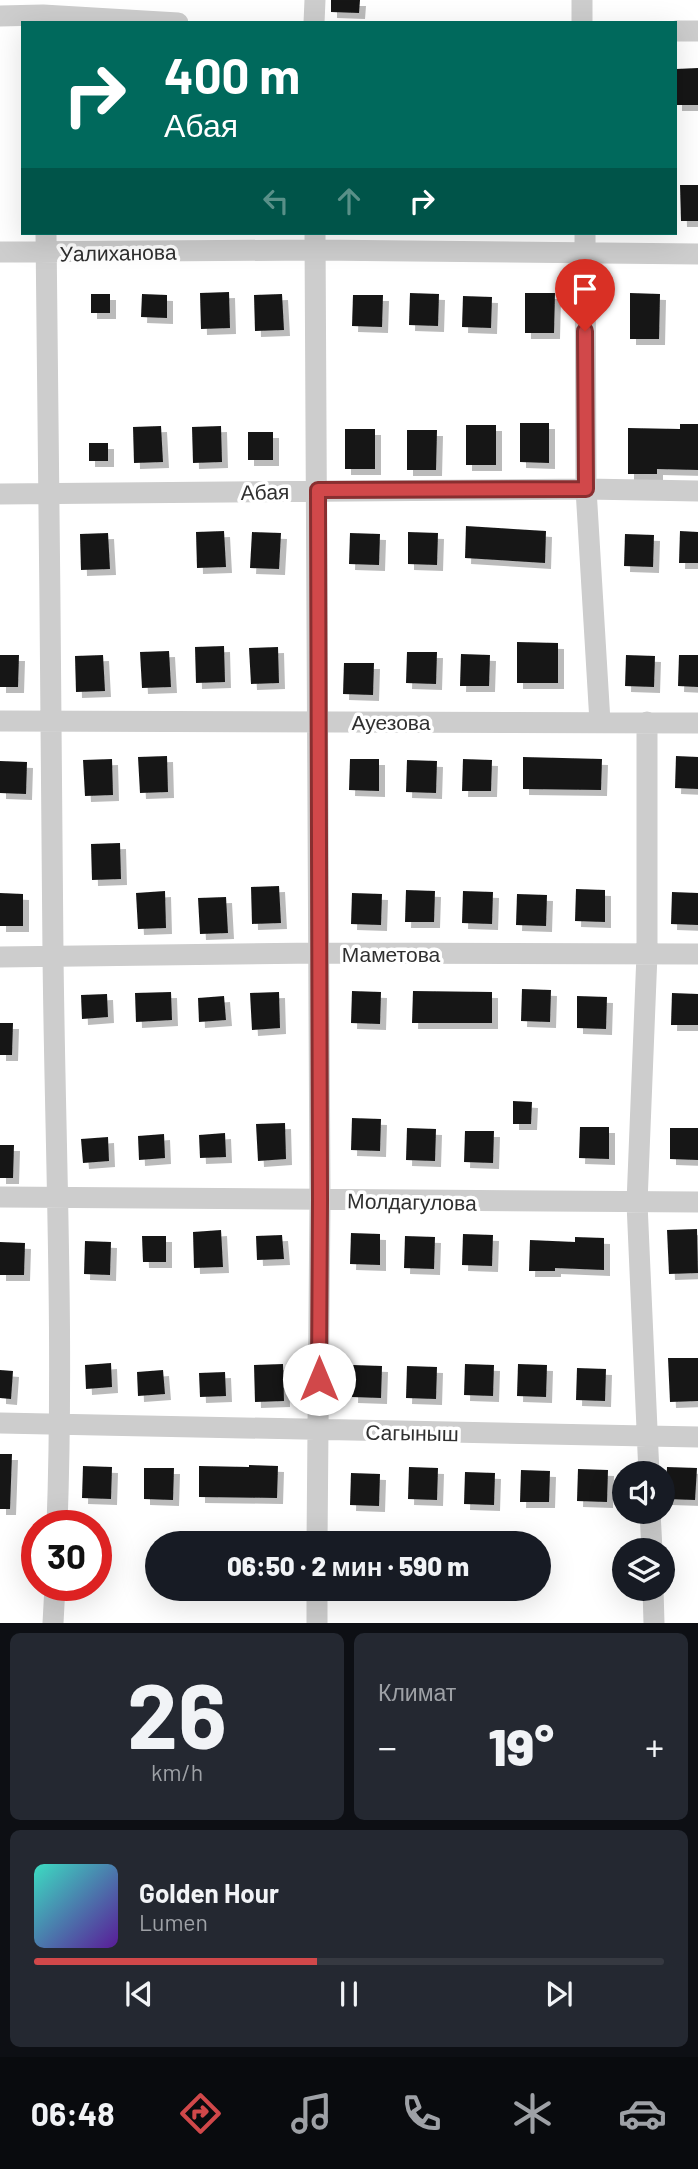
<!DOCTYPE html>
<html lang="ru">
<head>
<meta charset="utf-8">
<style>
  :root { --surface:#171b24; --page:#242831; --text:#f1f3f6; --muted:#9ea1a6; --line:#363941; --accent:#d1484a }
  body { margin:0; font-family:Barlow,sans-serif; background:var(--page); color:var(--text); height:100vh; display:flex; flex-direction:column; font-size:26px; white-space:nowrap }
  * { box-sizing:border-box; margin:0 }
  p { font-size:23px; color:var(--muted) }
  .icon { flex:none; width:38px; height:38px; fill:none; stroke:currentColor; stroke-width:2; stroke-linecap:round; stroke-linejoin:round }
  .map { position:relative; height:1623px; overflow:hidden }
  .details { display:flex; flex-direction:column; gap:10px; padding:10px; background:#0d0f14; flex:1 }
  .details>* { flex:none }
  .banner { position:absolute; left:21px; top:21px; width:656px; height:214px; border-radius:0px; box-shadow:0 7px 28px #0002; background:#00695c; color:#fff; overflow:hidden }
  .tools { position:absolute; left:612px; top:1461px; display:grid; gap:14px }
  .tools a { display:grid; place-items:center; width:63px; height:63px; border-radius:50%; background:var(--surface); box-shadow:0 7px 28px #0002; font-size:35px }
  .speed { position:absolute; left:21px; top:1510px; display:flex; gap:14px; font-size:35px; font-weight:700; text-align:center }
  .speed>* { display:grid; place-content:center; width:91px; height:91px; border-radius:50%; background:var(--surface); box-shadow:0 7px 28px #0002; line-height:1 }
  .speed .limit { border:10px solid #d22; background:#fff; color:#111 }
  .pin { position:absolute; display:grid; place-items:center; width:60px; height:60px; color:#fff; margin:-72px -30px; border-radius:50% 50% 50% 0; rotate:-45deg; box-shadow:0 0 7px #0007 }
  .pin .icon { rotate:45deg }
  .me { position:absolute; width:77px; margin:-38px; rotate:0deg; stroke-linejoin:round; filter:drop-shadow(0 0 5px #0008) }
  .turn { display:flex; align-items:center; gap:24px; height:147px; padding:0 28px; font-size:32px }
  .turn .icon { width:91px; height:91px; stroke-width:2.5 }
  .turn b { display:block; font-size:49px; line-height:60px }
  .lanes { display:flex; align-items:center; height:66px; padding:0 28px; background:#0003; justify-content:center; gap:35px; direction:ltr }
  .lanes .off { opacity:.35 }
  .big { font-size:52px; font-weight:800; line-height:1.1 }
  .details .card { flex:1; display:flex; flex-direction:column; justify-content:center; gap:10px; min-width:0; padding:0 24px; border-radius:10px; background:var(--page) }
  .details .dial { align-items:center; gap:0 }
  .dial b { font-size:91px; line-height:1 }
  .song { display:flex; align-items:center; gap:21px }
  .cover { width:84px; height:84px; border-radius:10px; background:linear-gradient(135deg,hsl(170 70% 55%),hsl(270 70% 35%)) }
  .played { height:7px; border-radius:4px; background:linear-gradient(90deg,var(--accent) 45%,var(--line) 45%) }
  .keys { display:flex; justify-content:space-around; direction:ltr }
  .heat { display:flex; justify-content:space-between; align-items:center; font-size:38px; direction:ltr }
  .details .tiles { flex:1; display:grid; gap:10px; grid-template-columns:1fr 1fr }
  .card:last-child { grid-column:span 2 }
  .trip { position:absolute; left:145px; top:1531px; width:406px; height:70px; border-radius:35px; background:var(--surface); box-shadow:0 7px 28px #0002; font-weight:800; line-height:70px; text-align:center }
  .dock { display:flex; height:112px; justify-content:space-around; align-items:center; background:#090b0e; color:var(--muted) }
  .dock .icon { width:49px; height:49px }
  .dock .current { color:var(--accent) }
  .dock b { font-size:32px; color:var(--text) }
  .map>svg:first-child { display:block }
  .building { fill:#171717; filter:url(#shadow) }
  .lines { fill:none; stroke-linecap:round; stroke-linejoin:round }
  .minor { stroke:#cdcdcd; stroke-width:21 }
  .route-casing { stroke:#882f30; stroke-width:18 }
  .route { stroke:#d1484a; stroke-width:12 }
  .labels { text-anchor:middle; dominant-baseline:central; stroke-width:7; stroke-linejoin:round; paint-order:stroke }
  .street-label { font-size:21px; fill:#303030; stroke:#fff }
</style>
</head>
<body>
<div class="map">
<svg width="698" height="1623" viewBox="0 0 698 1623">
  <defs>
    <filter id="shadow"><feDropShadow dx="6" dy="6" stdDeviation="0" flood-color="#0004"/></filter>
  </defs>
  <rect width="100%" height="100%" fill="#fff"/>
  <path class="building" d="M331 0H360L359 13 331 12Z
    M698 68V105H676V69Z
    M680 185H698V221H681Z
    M229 292 230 328 201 329 200 293Z
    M410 293 439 294 438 326 409 325Z
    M525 293H555L554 333H525Z
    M630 293 660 294 659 339H630Z
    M91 294H110V313H91Z
    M142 294 167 295V318L141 317Z
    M282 294 284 330 255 331 254 295Z
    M353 295H383L382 327 352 326Z
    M463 296 492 297 491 328 462 327Z
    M520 423H549V463L520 462Z
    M680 424H698V470L657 469V474H628V428L680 429Z
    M466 425H496V465H466Z
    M161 426 163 462 134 463 133 427Z
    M221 426 222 462 193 463 192 427Z
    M345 429H375V469H345Z
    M407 430H437L436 470H407Z
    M248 432H273V460H248Z
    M89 443H108V461H89Z
    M466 526 546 531 545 563 465 558Z
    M224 531 226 567 197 568 196 532Z
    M680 531 698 532V563H679Z
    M252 532 281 533 279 569 250 568Z
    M408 532 438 533 437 565 408 564Z
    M108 533 110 569 81 570 80 534Z
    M350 533 380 534 379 565 349 564Z
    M625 534 654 535 653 567 624 566Z
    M517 642 558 643V683H517Z
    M224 646 225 682 196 683 195 647Z
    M278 647 279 683 251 684 249 648Z
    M169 651 171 687 142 688 140 652Z
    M407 652H437L436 684 406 683Z
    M461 654 490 655 489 686H460Z
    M0 655H19L18 687H0Z
    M103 655 105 691 76 692 75 656Z
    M626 655 655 656 654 687 625 686Z
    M679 655H698V687L678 686Z
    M344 663H374L373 695 343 694Z
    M167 756 168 792 140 793 138 757Z
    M676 756 698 757V789L675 788Z
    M523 757 602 759 601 790 523 789Z
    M112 759 113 795 85 796 83 760Z
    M350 759H379V791L349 790Z
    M463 759 492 760 491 791H462Z
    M407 760 437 761 436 793 406 792Z
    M0 761 27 762 26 794 0 793Z
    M120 843 121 879 92 880 91 844Z
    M279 886 281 923 252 924 251 887Z
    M576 889 605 890V922L575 921Z
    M406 890 435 891 434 922H405Z
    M165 891 166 928 138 929 136 893Z
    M463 891 493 892 492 924 462 923Z
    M672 892 698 893V925L671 924Z
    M0 893 23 894V926H0Z
    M352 893 382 894 381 925 351 924Z
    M517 894 547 895 546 926 516 925Z
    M226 897 228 933 200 934 198 898Z
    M522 989 551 990 550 1022 521 1021Z
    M352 991 381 992 380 1024 351 1023Z
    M413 991 492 992V1023H412Z
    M171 992 172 1020 136 1022 135 993Z
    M279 992 280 1028 252 1030 250 993Z
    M672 993 698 994V1025H671Z
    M107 994 108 1017 82 1019 81 995Z
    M224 996 226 1020 199 1022 198 998Z
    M577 996 607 997 606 1029 577 1028Z
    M0 1023H13L12 1055H0Z
    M513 1101 532 1102 531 1124H513Z
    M352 1118 381 1119 380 1151 351 1150Z
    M285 1123 286 1159 258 1161 256 1124Z
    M580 1127H609V1159L579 1158Z
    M407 1128 436 1129 435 1161 406 1160Z
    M670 1128H698V1160L670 1159Z
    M465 1131H494L493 1163 464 1162Z
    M225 1133 226 1157 200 1158 199 1135Z
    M164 1134 165 1158 139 1160 138 1136Z
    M108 1137 109 1161 83 1163 81 1139Z
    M0 1145H14L13 1178H0Z
    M697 1229 698 1273 669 1274 667 1230Z
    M221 1230 223 1267 194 1268 193 1232Z
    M351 1233 380 1234V1265L350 1264Z
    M463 1234 493 1235 492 1266 462 1265Z
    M282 1235 284 1259 257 1260 256 1236Z
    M142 1236H166V1262H143Z
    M405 1236 435 1237 434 1269 404 1268Z
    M575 1237 604 1238V1270L555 1268V1271H529L530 1240 575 1242Z
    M85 1241 111 1242 110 1275 84 1274Z
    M0 1242 25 1243 24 1275H0Z
    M668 1358H698V1401L670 1402Z
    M111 1363 112 1387 86 1389 85 1365Z
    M283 1364 284 1401 255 1402 254 1365Z
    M465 1364 494 1365 493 1396 464 1395Z
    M518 1364 547 1365 546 1397 517 1396Z
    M353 1365 382 1366 381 1398 352 1397Z
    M407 1366 437 1367 436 1399 406 1398Z
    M577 1368 606 1369 605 1401 576 1400Z
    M0 1370 13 1371 11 1399 0 1398Z
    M163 1370 165 1394 138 1396 137 1372Z
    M225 1372 226 1396 200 1397 199 1373Z
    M0 1454H12L10 1509H0Z
    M249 1465 278 1466 277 1498 199 1497V1466L249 1467Z
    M83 1466 112 1467 111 1499 82 1498Z
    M409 1467 438 1468 437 1500 408 1499Z
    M667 1467 697 1468 695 1500 666 1499Z
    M144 1468H174L173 1500 144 1499Z
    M578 1469 608 1470 607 1502 577 1501Z
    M521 1470 550 1471 549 1502H520Z
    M465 1472 495 1473 494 1505 464 1504Z
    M351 1473 380 1474 379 1506 350 1505Z"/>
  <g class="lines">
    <path class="minor" d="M0 16 43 15 178 23
      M314 23 315 0
      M582 23V0
      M676 31H698
      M46 233C50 473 50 714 53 954 55 1145 64 1335 57 1526
      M315 233 320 1200 317 1544
      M585 233 586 489 600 722
      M0 252 315 250 698 254
      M0 494 586 489 698 491
      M0 721 698 723
      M647 722V954L637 1203 649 1474
      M0 957 319 953 698 954
      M0 1197 698 1202
      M0 1423 698 1437
      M650 1512 652 1550
      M653 1589 654 1623
      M53 1623 55 1586
      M317 1623V1589"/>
  </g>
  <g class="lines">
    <g class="route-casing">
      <path id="route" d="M319 1379 320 1200 318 490 586 489 585 331"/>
    </g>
    <use href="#route" class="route"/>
  </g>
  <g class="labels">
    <g class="street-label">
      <text transform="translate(118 252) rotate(-1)">Уалиханова</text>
      <text transform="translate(265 491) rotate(-1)">Абая</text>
      <text x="391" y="721">Ауезова</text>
      <text x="391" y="953">Маметова</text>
      <text transform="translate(412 1201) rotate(1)">Молдагулова</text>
      <text transform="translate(412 1432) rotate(1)">Сагыныш</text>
    </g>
  </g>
</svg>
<div class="tools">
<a><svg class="icon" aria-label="sound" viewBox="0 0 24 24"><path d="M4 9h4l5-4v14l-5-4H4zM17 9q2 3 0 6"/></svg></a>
<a><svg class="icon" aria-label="layers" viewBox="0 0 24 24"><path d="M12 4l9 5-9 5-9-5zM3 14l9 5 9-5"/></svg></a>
</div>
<div class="speed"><div class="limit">30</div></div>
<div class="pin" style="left:585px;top:331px;background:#d93025"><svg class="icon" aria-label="arrive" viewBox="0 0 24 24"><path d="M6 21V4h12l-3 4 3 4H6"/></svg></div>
<svg class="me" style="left:319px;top:1379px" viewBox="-20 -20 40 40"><circle r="19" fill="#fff"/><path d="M0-13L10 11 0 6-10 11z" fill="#d1484a"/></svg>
<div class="trip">06:50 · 2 мин · 590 m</div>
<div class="banner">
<div class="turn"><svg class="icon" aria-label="right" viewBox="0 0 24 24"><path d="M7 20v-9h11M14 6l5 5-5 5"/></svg><div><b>400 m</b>Абая</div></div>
<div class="lanes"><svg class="icon off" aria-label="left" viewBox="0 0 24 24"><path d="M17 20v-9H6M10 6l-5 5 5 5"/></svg><svg class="icon off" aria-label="ahead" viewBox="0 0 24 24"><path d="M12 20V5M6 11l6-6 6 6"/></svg><svg class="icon" aria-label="right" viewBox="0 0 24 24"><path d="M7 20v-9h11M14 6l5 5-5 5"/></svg></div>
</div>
</div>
<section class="details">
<div class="tiles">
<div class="card dial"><b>26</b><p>km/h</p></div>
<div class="card"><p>Климат</p>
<div class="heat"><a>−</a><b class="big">19°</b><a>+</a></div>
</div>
<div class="card">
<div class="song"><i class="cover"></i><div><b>Golden Hour</b><p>Lumen</p></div></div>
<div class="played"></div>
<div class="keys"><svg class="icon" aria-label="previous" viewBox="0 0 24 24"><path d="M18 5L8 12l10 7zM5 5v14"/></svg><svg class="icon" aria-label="pause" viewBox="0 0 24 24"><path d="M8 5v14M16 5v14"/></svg><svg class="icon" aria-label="next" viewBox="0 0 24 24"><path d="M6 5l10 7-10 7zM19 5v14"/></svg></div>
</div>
</div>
</section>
<nav class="dock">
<b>06:48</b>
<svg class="icon current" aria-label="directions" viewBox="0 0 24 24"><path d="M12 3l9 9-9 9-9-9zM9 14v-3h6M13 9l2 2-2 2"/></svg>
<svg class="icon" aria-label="music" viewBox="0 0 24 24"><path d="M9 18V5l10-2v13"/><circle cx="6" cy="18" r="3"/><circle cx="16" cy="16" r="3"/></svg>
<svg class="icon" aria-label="phone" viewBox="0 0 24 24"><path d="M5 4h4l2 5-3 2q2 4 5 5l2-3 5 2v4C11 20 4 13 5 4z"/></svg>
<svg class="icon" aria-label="climate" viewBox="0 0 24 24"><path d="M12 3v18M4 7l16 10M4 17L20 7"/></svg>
<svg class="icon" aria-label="car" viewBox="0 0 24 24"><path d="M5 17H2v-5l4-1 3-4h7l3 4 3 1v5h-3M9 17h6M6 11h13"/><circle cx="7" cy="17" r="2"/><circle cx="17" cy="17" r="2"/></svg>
</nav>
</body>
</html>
